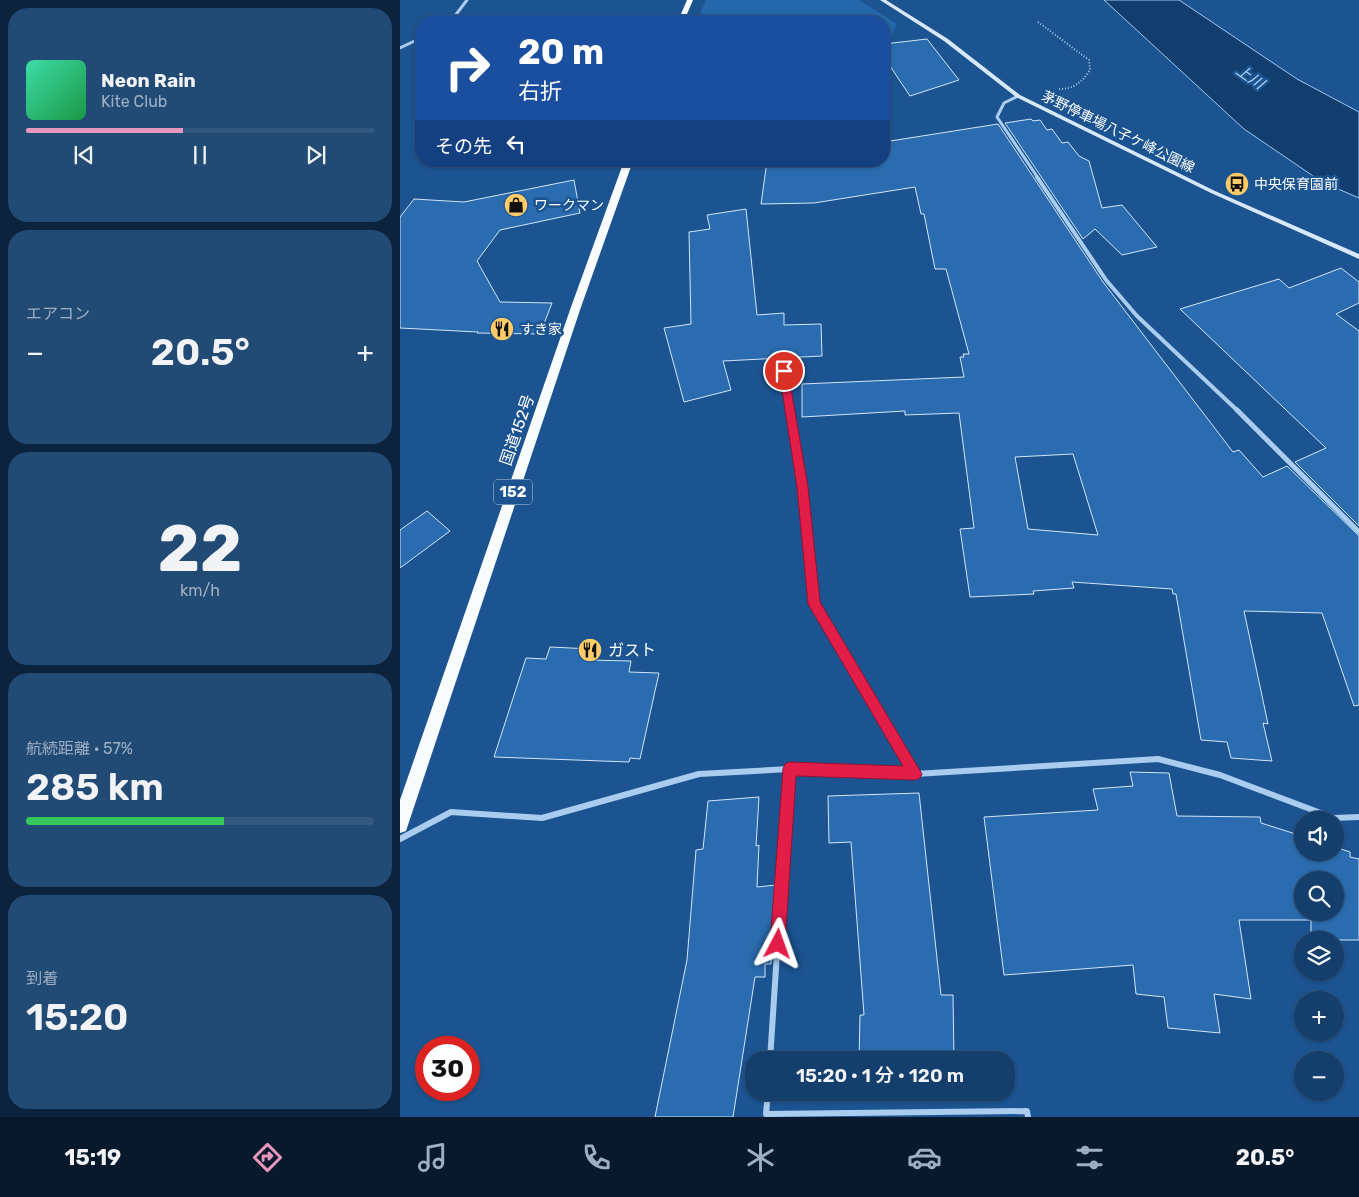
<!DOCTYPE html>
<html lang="ja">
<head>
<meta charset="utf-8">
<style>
  :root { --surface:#143f6d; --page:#214a75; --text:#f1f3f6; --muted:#9dafc2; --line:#335880; --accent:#e797bd }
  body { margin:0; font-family:Rubik,"Noto Sans JP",sans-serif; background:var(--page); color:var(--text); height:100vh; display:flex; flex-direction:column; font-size:19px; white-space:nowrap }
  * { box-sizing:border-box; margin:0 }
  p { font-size:16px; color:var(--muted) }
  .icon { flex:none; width:28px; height:28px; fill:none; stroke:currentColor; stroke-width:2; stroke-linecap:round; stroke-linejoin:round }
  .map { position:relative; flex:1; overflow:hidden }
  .drawer { display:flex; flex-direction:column; gap:8px; padding:8px; background:#0b233c; width:400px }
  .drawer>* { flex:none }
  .guide { position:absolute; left:15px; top:15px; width:475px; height:152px; border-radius:20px; box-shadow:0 1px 4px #0004,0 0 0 1px var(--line); background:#1a4fa0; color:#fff; overflow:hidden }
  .buttons { position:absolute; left:894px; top:811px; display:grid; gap:10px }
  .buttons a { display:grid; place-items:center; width:50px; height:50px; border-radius:50%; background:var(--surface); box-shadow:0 1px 4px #0004,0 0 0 1px var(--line); font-size:25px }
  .speed { position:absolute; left:15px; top:1036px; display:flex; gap:10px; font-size:25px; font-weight:700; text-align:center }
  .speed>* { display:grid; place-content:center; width:65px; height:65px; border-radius:50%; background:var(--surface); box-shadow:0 1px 4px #0004,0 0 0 1px var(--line); line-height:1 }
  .speed .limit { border:8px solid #d22; background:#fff; color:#111 }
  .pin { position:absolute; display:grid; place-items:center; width:42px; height:42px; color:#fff; margin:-21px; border:2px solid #fff; border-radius:50%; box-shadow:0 1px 5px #0007 }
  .me { position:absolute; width:55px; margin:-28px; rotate:4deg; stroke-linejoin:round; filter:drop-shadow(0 0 4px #0008) }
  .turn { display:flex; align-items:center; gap:18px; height:105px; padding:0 20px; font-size:22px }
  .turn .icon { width:65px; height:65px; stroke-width:2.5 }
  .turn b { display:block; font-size:35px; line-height:42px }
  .then { display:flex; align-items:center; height:48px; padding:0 20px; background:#0003; gap:10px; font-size:19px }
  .big { font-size:38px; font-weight:600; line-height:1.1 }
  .drawer .tile { flex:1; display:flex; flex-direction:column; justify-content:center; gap:8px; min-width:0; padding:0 18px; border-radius:20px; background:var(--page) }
  .drawer .dial { align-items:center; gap:0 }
  .dial b { font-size:65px; line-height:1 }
  .song { display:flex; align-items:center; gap:15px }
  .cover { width:60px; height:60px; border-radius:8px; background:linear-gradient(135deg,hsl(160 70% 55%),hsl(140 70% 35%)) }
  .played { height:5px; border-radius:2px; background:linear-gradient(90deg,var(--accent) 45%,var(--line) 45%) }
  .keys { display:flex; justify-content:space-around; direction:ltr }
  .heat { display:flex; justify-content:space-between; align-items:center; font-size:28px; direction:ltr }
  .charge { height:8px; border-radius:4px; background:linear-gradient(90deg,#34c759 57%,var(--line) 0) }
  .trip { position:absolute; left:345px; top:1051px; width:270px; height:50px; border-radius:20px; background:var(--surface); box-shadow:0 1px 4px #0004,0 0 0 1px var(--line); font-weight:600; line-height:50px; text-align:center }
  .tab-bar { display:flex; height:80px; justify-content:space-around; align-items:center; background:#08192c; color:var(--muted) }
  .tab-bar .icon { width:35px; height:35px }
  .tab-bar .selected { color:var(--accent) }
  .tab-bar b { font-size:22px; color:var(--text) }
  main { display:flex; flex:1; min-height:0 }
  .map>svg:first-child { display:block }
  .green { fill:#2467aa }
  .water { fill:#123e6f; stroke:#9dc8f0 }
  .building { fill:#2a6caf; stroke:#d1e6fa; fill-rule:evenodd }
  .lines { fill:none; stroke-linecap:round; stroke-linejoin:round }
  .path { stroke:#ace; stroke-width:2; stroke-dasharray:1 2; stroke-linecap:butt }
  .minor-far3 { stroke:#ace; stroke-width:3 }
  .minor-far2 { stroke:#ace; stroke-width:4 }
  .minor-far1 { stroke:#ace; stroke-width:5 }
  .minor { stroke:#ace; stroke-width:6 }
  .secondary { fill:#d8e8fa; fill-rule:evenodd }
  .trunk { fill:#f8fcff; fill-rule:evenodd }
  .route { fill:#e11d48; stroke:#92132f }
  .labels { text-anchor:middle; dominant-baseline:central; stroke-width:5; stroke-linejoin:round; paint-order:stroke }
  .far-street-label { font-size:14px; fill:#fff; stroke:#1b5491 }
  .far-poi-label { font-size:14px; fill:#fff; stroke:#1b5491; text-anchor:start }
  .far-water-label { font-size:15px; font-style:italic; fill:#b6d6f5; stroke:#1b5491 }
  .shield { fill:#1b5491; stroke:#bbccde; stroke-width:1 }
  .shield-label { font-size:15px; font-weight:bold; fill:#fff }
  .street-label { font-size:16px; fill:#fff; stroke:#1b5491 }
  .poi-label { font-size:16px; fill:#fff; stroke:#1b5491; text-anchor:start }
</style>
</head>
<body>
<main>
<section class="drawer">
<div class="tile">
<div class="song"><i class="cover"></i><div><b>Neon Rain</b><p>Kite Club</p></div></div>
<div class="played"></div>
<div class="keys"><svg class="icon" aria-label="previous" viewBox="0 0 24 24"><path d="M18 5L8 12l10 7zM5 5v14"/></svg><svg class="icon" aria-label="pause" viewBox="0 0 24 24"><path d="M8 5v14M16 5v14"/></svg><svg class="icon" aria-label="next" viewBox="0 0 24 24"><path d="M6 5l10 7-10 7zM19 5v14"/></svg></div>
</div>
<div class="tile"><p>エアコン</p>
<div class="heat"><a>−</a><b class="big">20.5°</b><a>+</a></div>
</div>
<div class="tile dial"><b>22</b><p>km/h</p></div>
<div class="tile"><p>航続距離 · 57%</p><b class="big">285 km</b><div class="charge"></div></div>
<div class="tile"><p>到着</p><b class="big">15:20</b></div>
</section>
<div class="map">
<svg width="959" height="1117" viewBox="0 0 959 1117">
  <rect width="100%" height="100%" fill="#1b5491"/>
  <path class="green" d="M306 0H459L497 24 484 52V21H297Z"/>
  <path class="water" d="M704 0H779L897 79 959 112V198L922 182 844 129Z"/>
  <path class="building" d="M527 39 559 80 510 96 484 57V44Z
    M631 119 633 121 640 120 647 130 652 129 662 143 668 142 679 156 689 161 702 208 722 205 757 247 722 255 695 229 683 239 605 123Z
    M598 124 703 282 833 452 839 450 863 477 887 466 959 536V705L954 706 922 613 844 611 868 724 863 723 872 761 831 758 827 742 801 740 776 594H773L772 589 672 582 674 588 633 591 634 594 570 597 560 529 574 528 559 413 505 415V411L402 417V384L564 377 560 357H564L563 354H569L546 269H535L524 214H521L515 187 414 203 361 204 367 161H484V142ZM673 454 698 535 628 529 615 457Z
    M174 180 180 213 100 230 77 261 100 302 152 303 140 334 77 333 78 332 0 328V217L14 199 64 202Z
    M346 209 357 315 384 313V325L421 324 422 356 323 361 331 390 284 402 264 328 291 324 289 232 310 229 307 215Z
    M941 268 959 282V303L936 314 959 331V526L895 462 926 448 780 309 879 279 889 288Z
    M27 511 50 531 0 568V530Z
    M150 647 191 649 188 660 231 661 229 672 259 673 240 759 230 758 229 762 94 757 126 658 146 659Z
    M730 772 769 773 777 816 860 817 861 823 902 836V852H935V847L950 852V857L959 859V940H911V920H839L851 999 814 994 820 1033 768 1028 764 997 736 994 733 965 604 975 584 817 698 810 693 789 733 786ZM902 880H935V912H902Z
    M519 793 541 995H553L554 1060H459L460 1015H464L451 842 429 843 428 796Z
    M359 797 356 846 359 845 357 887 376 885 371 964H365V977H355L333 1117H255L287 960 296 850 303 849 308 801Z"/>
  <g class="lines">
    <path class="path" d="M638 22 689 60 690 70C682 82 674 89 659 89"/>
    <path class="minor-far3" d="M51 21 67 0
      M0 48 21 38
      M618 96 604 103 597 117 638 178"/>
    <path class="minor-far2" d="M637 177 706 280 737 316 839 412
      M384 371 390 412"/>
    <path class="minor-far1" d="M390 410 402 487 414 604 481 717
      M837 410 959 532"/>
    <path class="minor" d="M480 716 515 774
      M0 839 51 812 142 818 299 774 389 769 515 774 758 759 820 775 934 818 959 817
      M370 1060 389 769
      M368 1092 366 1114 627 1111 628 1117"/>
    <path class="secondary" d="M480 0H486L548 39 620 95 815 191 959 254V259L811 193 616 97 544 41Z"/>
    <path class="trunk" d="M287 0H293L284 21H278Z
      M224 161H233L181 307 8 825 6 831 0 833V800L171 307Z"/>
  </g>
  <path class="route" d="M384 367 388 371 408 487 420 602 522 774 520 778 515 780 396 776 385 944 383 949 378 951 372 949 370 944 383 769 385 764 389 762 503 766 408 604 397 487 379 371Z"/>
  <defs>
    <g id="bus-disc" transform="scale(1.25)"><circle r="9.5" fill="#ffcc68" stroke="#1b5491"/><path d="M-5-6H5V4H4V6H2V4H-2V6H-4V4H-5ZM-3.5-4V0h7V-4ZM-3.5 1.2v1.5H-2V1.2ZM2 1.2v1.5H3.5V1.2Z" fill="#111"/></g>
    <g id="shop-disc" transform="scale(1.25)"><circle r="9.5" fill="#ffcc68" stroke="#1b5491"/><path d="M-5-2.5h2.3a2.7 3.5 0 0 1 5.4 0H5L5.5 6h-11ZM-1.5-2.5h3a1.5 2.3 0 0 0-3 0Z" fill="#111"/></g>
    <g id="restaurant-disc" transform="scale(1.25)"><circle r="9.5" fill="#ffcc68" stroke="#1b5491"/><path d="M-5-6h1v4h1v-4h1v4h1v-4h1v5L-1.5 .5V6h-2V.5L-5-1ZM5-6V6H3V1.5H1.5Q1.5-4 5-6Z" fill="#111"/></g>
  </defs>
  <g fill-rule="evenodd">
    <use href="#bus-disc" x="837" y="184"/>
    <use href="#shop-disc" x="116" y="205"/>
    <use href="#restaurant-disc" x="102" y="329"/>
    <use href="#restaurant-disc" x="190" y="650"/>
  </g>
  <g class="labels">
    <g class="far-street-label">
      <text transform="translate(718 132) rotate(26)">茅野停車場八子ケ峰公園線</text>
    </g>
    <g class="far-poi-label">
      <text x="854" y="184">中央保育園前</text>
      <text x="134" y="205">ワークマン</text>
      <text x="120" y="329">すき家</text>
    </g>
    <g class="far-water-label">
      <text transform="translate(850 77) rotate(35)">上川</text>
    </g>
    <rect class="shield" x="94" y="479.5" width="38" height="25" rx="4"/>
    <g class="shield-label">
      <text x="113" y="492">152</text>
    </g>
    <g class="street-label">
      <text transform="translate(117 430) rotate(-71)">国道152号</text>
    </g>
    <g class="poi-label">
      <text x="208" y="650">ガスト</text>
    </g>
  </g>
</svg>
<div class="buttons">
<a><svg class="icon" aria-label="sound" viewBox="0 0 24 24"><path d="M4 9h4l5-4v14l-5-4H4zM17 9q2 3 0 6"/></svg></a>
<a><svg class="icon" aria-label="search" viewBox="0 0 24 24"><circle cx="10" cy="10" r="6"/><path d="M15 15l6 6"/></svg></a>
<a><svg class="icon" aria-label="layers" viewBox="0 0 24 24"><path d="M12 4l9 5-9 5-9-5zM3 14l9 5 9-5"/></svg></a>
<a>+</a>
<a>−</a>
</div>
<div class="speed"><div class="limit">30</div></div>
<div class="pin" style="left:384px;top:371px;background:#d93025"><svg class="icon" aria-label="arrive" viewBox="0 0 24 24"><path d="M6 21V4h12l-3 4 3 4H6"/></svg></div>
<svg class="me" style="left:378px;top:944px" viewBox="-20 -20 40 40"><path d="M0-17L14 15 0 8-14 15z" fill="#e11d48" stroke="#fff" stroke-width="4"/></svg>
<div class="trip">15:20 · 1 分 · 120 m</div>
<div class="guide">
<div class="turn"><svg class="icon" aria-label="right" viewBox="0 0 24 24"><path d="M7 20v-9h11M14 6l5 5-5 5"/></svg><div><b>20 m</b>右折</div></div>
<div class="then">その先<svg class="icon" aria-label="left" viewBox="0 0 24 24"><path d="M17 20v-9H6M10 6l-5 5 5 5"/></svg></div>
</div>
</div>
</main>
<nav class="tab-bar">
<b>15:19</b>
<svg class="icon selected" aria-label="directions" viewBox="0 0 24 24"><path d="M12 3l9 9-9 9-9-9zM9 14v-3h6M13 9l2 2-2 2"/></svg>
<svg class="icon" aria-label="music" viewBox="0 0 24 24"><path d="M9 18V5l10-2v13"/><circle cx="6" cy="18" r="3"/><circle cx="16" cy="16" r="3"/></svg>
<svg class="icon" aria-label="phone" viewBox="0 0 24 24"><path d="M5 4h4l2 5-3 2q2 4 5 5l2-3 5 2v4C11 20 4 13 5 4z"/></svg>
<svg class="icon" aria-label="climate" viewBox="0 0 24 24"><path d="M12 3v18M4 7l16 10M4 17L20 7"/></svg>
<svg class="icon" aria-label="car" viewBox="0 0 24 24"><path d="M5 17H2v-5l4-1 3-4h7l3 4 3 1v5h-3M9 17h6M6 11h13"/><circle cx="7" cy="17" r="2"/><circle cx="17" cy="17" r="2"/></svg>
<svg class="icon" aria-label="filters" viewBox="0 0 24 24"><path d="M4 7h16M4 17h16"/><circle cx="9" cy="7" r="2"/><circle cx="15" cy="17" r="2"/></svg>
<b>20.5°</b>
</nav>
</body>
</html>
